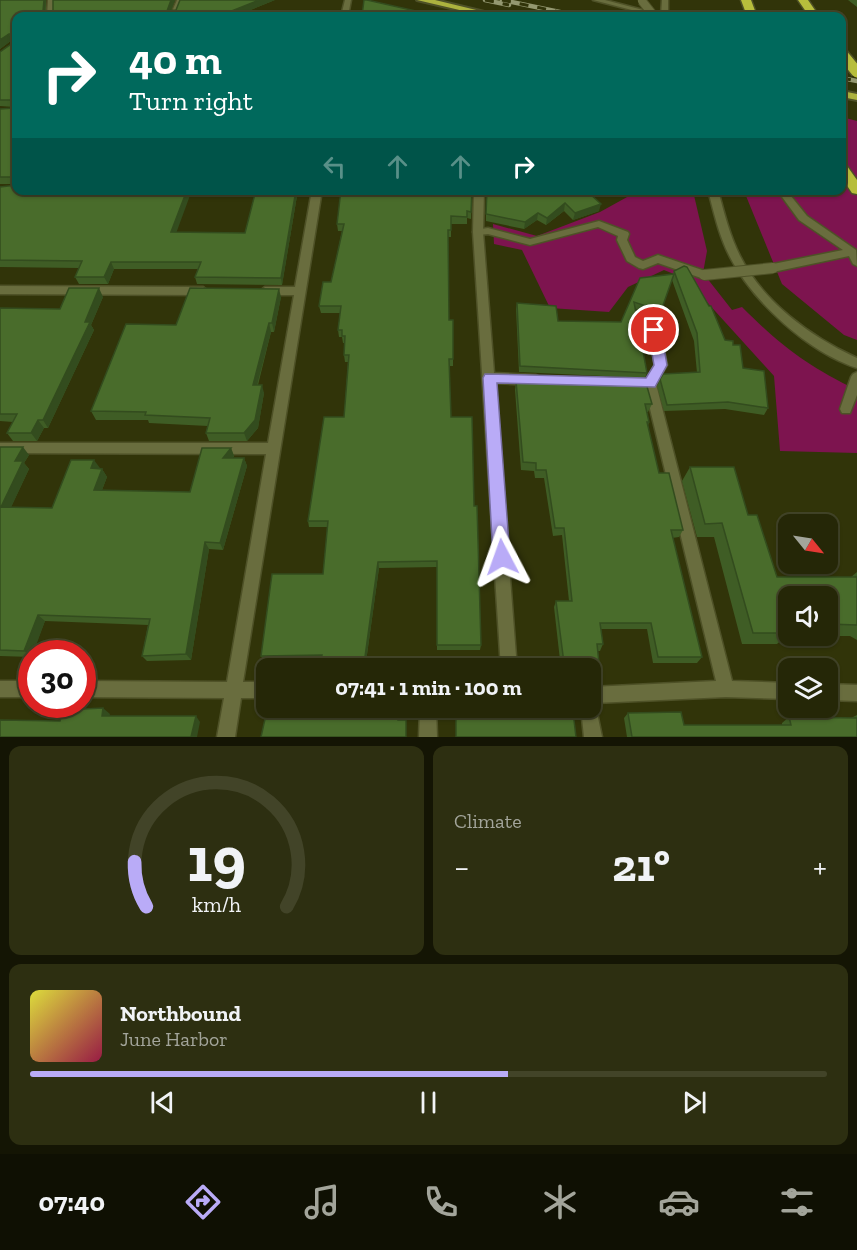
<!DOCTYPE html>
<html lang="en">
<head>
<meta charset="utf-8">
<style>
  :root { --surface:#252707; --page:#2d2f11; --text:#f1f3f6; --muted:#a3a59b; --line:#424428; --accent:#b9abf7 }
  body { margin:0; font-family:"Zilla Slab",serif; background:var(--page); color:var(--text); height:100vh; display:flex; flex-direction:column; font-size:22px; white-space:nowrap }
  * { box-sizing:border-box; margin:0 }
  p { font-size:20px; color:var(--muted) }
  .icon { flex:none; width:33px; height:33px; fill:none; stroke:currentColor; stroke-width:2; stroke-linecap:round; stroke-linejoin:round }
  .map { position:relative; height:737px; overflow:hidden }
  .details { display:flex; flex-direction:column; gap:9px; padding:9px; background:#141504; flex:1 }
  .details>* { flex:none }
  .banner { position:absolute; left:12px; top:12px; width:834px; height:183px; border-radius:12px; box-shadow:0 2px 4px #0004,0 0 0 2px var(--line); background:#00695c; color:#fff; overflow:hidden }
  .needle { width:39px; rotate:120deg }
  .tools { position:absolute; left:778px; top:514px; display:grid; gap:12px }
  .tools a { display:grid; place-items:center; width:60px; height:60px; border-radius:12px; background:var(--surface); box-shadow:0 2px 4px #0004,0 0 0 2px var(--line); font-size:30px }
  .speed { position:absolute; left:18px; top:640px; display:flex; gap:12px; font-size:30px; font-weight:700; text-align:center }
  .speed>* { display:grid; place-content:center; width:78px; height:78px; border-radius:50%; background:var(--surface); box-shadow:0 2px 4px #0004,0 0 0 2px var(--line); line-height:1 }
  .speed .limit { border:9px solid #d22; background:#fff; color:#111 }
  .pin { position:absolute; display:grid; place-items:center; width:51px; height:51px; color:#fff; margin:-26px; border:3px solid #fff; border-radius:50%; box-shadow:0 2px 6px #0007 }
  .me { position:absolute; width:66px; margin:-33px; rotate:356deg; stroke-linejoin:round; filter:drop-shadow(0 0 4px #0008) }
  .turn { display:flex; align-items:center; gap:21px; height:126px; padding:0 18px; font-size:27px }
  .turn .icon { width:78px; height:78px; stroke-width:2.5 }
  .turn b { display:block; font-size:42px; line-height:51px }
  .lanes { display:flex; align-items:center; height:57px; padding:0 18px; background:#0003; justify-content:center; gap:30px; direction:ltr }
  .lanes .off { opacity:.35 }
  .big { font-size:45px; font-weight:700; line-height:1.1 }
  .details .card { flex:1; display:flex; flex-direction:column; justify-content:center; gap:9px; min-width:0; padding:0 21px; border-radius:12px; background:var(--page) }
  .details .dial { align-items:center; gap:0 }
  .dial svg { height:156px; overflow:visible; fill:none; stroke:var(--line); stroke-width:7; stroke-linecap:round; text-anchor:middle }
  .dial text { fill:var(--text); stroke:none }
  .song { display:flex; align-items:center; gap:18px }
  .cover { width:72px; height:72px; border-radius:9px; background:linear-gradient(135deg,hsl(60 70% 55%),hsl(340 70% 35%)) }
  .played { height:6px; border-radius:3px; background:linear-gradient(90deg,var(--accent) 60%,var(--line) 60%) }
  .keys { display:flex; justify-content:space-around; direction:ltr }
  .heat { display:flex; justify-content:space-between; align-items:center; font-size:33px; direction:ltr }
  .details .tiles { flex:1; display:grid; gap:9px; grid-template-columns:1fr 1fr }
  .card:last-child { grid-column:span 2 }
  .trip { position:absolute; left:256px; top:658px; width:345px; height:60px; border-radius:12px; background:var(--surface); box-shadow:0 2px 4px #0004,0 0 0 2px var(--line); font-weight:700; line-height:60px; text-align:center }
  .tabs { display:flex; height:96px; justify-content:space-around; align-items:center; background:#0f1003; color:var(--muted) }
  .tabs .icon { width:42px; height:42px }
  .tabs .active { color:var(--accent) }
  .tabs b { font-size:27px; color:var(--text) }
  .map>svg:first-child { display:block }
  .green { fill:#7d144f }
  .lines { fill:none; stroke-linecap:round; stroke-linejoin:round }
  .service-casing { stroke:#4e5127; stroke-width:3 }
  .pedestrian-casing { stroke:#4e5127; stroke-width:3 }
  .minor-casing { stroke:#4e5127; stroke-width:3 }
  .tertiary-casing { stroke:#4e5127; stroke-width:3 }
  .trunk-casing { stroke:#4e5127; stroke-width:4 }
  .motorway-casing { stroke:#4e5127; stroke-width:3 }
  .service { fill:#696d3e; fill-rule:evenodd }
  .pedestrian { fill:#696d3e; fill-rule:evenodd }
  .minor { fill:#696d3e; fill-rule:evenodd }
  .tertiary { fill:#696d3e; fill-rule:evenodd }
  .trunk { fill:#acb23e; fill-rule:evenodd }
  .motorway { fill:#b7be3c; fill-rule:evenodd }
  .rail-casing { stroke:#949870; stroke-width:4.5 }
  .rail { stroke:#313409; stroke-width:3; stroke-dasharray:9; stroke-linecap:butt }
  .service-bridge-casing { stroke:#4e5127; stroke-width:12; stroke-linecap:butt }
  .tertiary-bridge-casing { stroke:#4e5127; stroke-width:10; stroke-linecap:butt }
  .motorway-bridge-casing { stroke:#4e5127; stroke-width:14; stroke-linecap:butt }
  .service-bridge { stroke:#696d3e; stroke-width:10 }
  .tertiary-bridge { stroke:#696d3e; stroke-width:8 }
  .motorway-bridge { stroke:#b7be3c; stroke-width:11 }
  .wall { fill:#3f5d25 }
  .shaded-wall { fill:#334c1e }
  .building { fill:#496c2b; stroke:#334c1e; stroke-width:1.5 }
  .route { fill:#b9abf7; stroke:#786fa1; stroke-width:1.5 }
</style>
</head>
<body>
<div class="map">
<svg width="857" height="737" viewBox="0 0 857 737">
  <rect width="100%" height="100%" fill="#313409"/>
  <path class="green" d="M842 117 857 121V340L844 335 782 284 744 191 842 190Z
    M638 191H693L707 251 703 273 732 310 742 307C781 346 807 366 857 390V453L780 451 774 376 686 279 664 270 628 287 609 312 550 308 522 250 494 244 493 224 537 236 600 212Z"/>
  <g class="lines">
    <g class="service-casing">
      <path id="service" d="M48 0H54V16H47Z
        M177 0H183L176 16H170Z
        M777 190H786L807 216 856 250 857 266 853 264 849 256 773 272 769 271 768 268 769 265 773 264 843 250 799 220Z
        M599 221 628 232 629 234 627 240 635 257 643 261 658 255 708 272 709 275 704 279 658 263 643 269 639 268 627 261 617 240 618 236 598 227 530 245 488 234 478 235 473 232 474 230 488 228 530 239Z
        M654 326 660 330 667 365 654 387H646L644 384 655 365 648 330Z
        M857 372V395L850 413H842L840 409 851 377 853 374Z"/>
    </g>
    <g class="pedestrian-casing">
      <path id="pedestrian" d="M662 0H668V16H661Z"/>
    </g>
    <g class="minor-casing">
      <path id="minor" d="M345 0H351L348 16H341Z
        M312 190H322L243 682H267V698H241L235 737H217L224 698 82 697V681L227 682 266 454 0 453V443H268L294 295H265L260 291 265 287H295Z
        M474 190H484L483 232 494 373 536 375 540 377 542 380 540 383 536 385 495 383 517 669H501L473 232Z
        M0 286 203 287 208 291 203 295 0 294Z
        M632 378 654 381 656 384 732 681 789 683V699L726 697 595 703 602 737H584L581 708H591V687L716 681 645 388 628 386 626 383 628 380Z
        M0 681H32V697H0Z
        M828 684 857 685V701L828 700Z
        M420 708H436L437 737H419Z"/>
    </g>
    <g class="tertiary-casing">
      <path id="tertiary" d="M593 0H605L666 16H655Z
        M708 190H718C724 213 730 236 740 256 763 302 811 337 857 358V368C808 352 753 302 730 257 719 236 714 213 708 190Z"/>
    </g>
    <g class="trunk-casing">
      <path id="trunk" d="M417 0H435L501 16H485Z
        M842 91 857 94V100L842 97Z"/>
    </g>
    <g class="motorway-casing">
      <path id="motorway" d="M741 0H751L757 16H747Z
        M798 0H808L819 16H809Z
        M842 165 847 166 857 180V194L852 193 842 178Z"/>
    </g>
    <use href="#service" class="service"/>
    <use href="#pedestrian" class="pedestrian"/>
    <use href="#minor" class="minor"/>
    <use href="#tertiary" class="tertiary"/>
    <use href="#trunk" class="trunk"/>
    <use href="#motorway" class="motorway"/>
    <g class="rail-casing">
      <path id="rail" d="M485 0 509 5
        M502 0 579 16
        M842 78 857 81"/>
    </g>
    <use href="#rail" class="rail"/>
    <g class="service-bridge-casing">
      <path id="service-bridge" d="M704 275 773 268"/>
    </g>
    <g class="tertiary-bridge-casing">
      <path id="tertiary-bridge" d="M642 1 654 16"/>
    </g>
    <g class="motorway-bridge-casing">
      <path id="motorway-bridge" d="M842 54 857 72"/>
    </g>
    <use href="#service-bridge" class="service-bridge"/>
    <use href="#tertiary-bridge" class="tertiary-bridge"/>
    <use href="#motorway-bridge" class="motorway-bridge"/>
  </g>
  <path class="wall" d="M0 0H46V11H53V0H175L171 11 275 0 236 16H16V184H0V109L13 108 14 107 0 106V52L14 42V40H12L0 49Z
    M848 0H857V7Z
    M0 187 176 232 245 233 256 190H298L282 285 197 284 195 277 198 269H114L108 284H79L75 277 79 268 0 267Z
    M472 190 471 219 467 218V224H451V237H448L449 320 453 359V366H449L451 417 474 506 481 645 480 650H437V567L379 568 365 669 322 666 321 660 264 661 261 656 323 574 328 527H309L308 521 344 417 348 362H345L344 355 345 343H343L342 337H339L338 330 340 313H321L319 306 331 282 342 231H338L337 224Z
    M486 190 590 194 599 211 573 220 564 211 546 225 537 220 524 229 486 221Z
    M674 271 725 340 733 345 743 368 768 408 764 415 725 409 664 411 657 386 660 379 697 373 694 341 672 280 659 316 635 309 647 373 645 378 519 372 516 309 517 303 558 321 621 322 640 278 673 274Z
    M103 297 91 325 94 330 48 428H44L37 441H13L7 433 13 422 0 421V308L60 309Z
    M281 297 274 332H271L258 385 264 393 258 428 247 441H209L206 433 208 426 149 423 148 420H96L91 411 176 325Z
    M521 378 652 404 648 412H647L649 422 648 426 659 473 683 530 679 537 672 538 702 657 697 663H653L647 629H601L603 644 600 651H598L599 663 596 669H561L554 607 556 601H569L562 535 553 536 544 478H535L534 471 521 470 515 390 516 381H520Z
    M0 447 29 455 24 463 29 469 11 507 52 508 100 468 99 469H102L107 477 102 490 190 492 231 448 234 456 233 458H244L247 466 223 550 209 549 191 660 147 661 142 656 148 625 45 621 32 654V657L0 656Z
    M690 467 748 515 777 577H851L857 572V640L850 636H828V597H789V636H786L777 644H742L714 537H697L682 481Z
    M628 713 684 725H782V723L789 717 851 718 857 715V737H627L624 718Z"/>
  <path class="shaded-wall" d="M44 0H46L45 16 43 11Z
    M171 0H175L169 16 167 11Z
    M259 0H275L236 16H219Z
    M9 34 12 40 0 49V40Z
    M187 190H192L174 239 171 232Z
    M296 190H298L282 285 281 278Z
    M565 203 564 211 546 225 547 218Z
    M601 204 599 211 573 220 575 213Z
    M538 213 537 220 524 229 525 222Z
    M111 262 114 269 108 284 104 277Z
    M99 288 103 297 91 325 94 330 48 428 43 420Z
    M279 289 281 297 274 332 272 323Z
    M269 323 271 332 255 393 253 385Z
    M262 385 264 393 258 428 247 441 244 433Z
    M38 420 44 428 37 441 31 433Z
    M23 447 29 455 24 463 29 469 8 514 1 507 15 461Z
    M231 448 234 456 227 466 223 458Z
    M244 458 247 466 223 550 220 543Z
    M94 460 100 468 96 476 91 468Z
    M102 469 107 477 99 498 94 490Z
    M205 542 209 549 191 660 186 654Z
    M378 562 379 568 365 669 364 664Z
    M38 615 45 621 33 654H32V656L24 651Z
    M103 708 110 714 108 722 102 716Z
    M196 716 200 722 197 737H191Z"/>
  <path class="building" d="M0 0H44L43 11H53V0H171L167 11 176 10 180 0H259L219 16H16V180L12 177H0V109L13 108 15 106 13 100H0V52L14 42 15 34H9L0 40Z
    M364 0H367L438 16H362Z
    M16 185V190H187L171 232 245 233 256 190H296L281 278 195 277 201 262H111L104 277H75L82 261 0 260V187Z
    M341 190H472L471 212 467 211V217L451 216V230H448L449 320H453V359H449L451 417H472L474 506H477L481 645H437V561L378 562 364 664 321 661 322 655 261 656 272 574H323L328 521H308L324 417H344L349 355H344L345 336H342V330H338L341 306H319L323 282H331L344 224H337Z
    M487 190H589L588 192 601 204 575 213 565 203 547 218 538 213 525 222 486 214Z
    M684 266 687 267 709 306H711L725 340 733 341V345H740L743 368 764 371 768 408 728 402 667 405 660 379 663 374 700 372 697 333 674 271Z
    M674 274 661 311 634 302 647 373 520 366 517 303 556 306 558 321 621 322 640 278Z
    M69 288H99L85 322H90L43 420H38L31 433H7L17 414H0V308L60 309Z
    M190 288 279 289 272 323H269L253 385H262L255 420 244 433H206L210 418 145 415 146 412 91 411 126 324 176 325Z
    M521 378 646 383 652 404H645L649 422H647L659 473H669L683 530H671L702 657H658L651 623H600L603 644H597L599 663H564L556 601H572L564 528H555L546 470H536V463L523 462 516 381H521Z
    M0 447H23L15 461H23L1 507 52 508 71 460H94L91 468 102 469 94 490 190 492 202 448H231L223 458H244L220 543 205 542 186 654 142 656 150 619 38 615 24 651 0 650Z
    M690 467H734L748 515H757L777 577H857V625L828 624V597H789V624H786L789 633H753L722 523 705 524Z
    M103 708 102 716H196L191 737H0V720L60 721 63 710Z
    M282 708H398V720H406V737H261L265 719H280Z
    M456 710 573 712 576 737H456Z
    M681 712 684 725H791L789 717 857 718V737H632L628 713Z"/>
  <path class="route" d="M654 325 661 330 667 365 655 387 497 383 510 557 508 562 502 565 496 562 493 557 483 378 485 374 646 378 654 365 648 330Z"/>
</svg>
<div class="tools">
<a><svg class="needle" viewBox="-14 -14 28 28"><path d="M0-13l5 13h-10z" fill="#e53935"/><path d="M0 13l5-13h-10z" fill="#a3a59b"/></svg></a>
<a><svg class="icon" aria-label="sound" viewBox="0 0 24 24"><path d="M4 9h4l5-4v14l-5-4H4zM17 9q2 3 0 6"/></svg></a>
<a><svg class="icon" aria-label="layers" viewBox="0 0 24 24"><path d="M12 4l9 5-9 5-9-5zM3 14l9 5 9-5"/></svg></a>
</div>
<div class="speed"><div class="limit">30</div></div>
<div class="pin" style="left:654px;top:330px;background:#d93025"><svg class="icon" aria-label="arrive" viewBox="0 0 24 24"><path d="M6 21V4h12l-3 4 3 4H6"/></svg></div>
<svg class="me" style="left:502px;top:557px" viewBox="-20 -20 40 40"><path d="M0-17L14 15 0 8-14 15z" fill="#b9abf7" stroke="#fff" stroke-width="4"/></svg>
<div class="trip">07:41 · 1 min · 100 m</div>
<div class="banner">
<div class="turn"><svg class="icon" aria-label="right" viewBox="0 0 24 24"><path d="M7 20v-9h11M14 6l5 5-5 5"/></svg><div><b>40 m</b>Turn right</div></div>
<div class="lanes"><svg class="icon off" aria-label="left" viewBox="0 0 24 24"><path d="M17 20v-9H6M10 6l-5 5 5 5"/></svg><svg class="icon off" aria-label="ahead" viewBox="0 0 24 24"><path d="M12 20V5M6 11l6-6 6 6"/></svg><svg class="icon off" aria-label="ahead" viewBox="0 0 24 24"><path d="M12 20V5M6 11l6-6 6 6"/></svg><svg class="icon" aria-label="right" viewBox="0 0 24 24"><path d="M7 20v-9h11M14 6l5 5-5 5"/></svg></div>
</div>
</div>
<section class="details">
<div class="tiles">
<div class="card dial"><svg viewBox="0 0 100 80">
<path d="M14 69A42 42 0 1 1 86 69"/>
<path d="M14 69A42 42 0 0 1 8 46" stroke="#b9abf7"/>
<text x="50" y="56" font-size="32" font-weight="700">19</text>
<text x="50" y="72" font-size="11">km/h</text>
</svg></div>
<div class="card"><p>Climate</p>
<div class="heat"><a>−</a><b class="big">21°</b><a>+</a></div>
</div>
<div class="card">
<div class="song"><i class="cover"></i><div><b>Northbound</b><p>June Harbor</p></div></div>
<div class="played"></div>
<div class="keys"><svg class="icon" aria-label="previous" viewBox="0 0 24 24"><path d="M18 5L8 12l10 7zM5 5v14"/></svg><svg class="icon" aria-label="pause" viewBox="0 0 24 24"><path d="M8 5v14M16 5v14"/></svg><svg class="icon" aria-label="next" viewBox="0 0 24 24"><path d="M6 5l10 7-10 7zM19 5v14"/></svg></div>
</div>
</div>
</section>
<nav class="tabs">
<b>07:40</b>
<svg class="icon active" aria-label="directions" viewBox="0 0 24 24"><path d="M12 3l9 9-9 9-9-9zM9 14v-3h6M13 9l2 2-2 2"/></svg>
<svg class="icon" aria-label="music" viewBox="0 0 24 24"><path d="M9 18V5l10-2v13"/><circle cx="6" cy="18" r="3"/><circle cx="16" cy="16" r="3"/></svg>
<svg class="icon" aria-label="phone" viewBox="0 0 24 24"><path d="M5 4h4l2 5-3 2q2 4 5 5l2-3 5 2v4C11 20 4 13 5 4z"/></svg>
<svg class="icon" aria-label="climate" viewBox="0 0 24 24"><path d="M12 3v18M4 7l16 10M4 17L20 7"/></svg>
<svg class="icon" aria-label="car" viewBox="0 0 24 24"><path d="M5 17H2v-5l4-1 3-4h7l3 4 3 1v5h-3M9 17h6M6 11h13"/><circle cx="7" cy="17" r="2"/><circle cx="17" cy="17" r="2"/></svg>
<svg class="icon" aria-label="filters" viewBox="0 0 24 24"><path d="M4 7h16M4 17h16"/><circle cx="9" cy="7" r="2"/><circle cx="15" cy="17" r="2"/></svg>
</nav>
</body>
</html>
